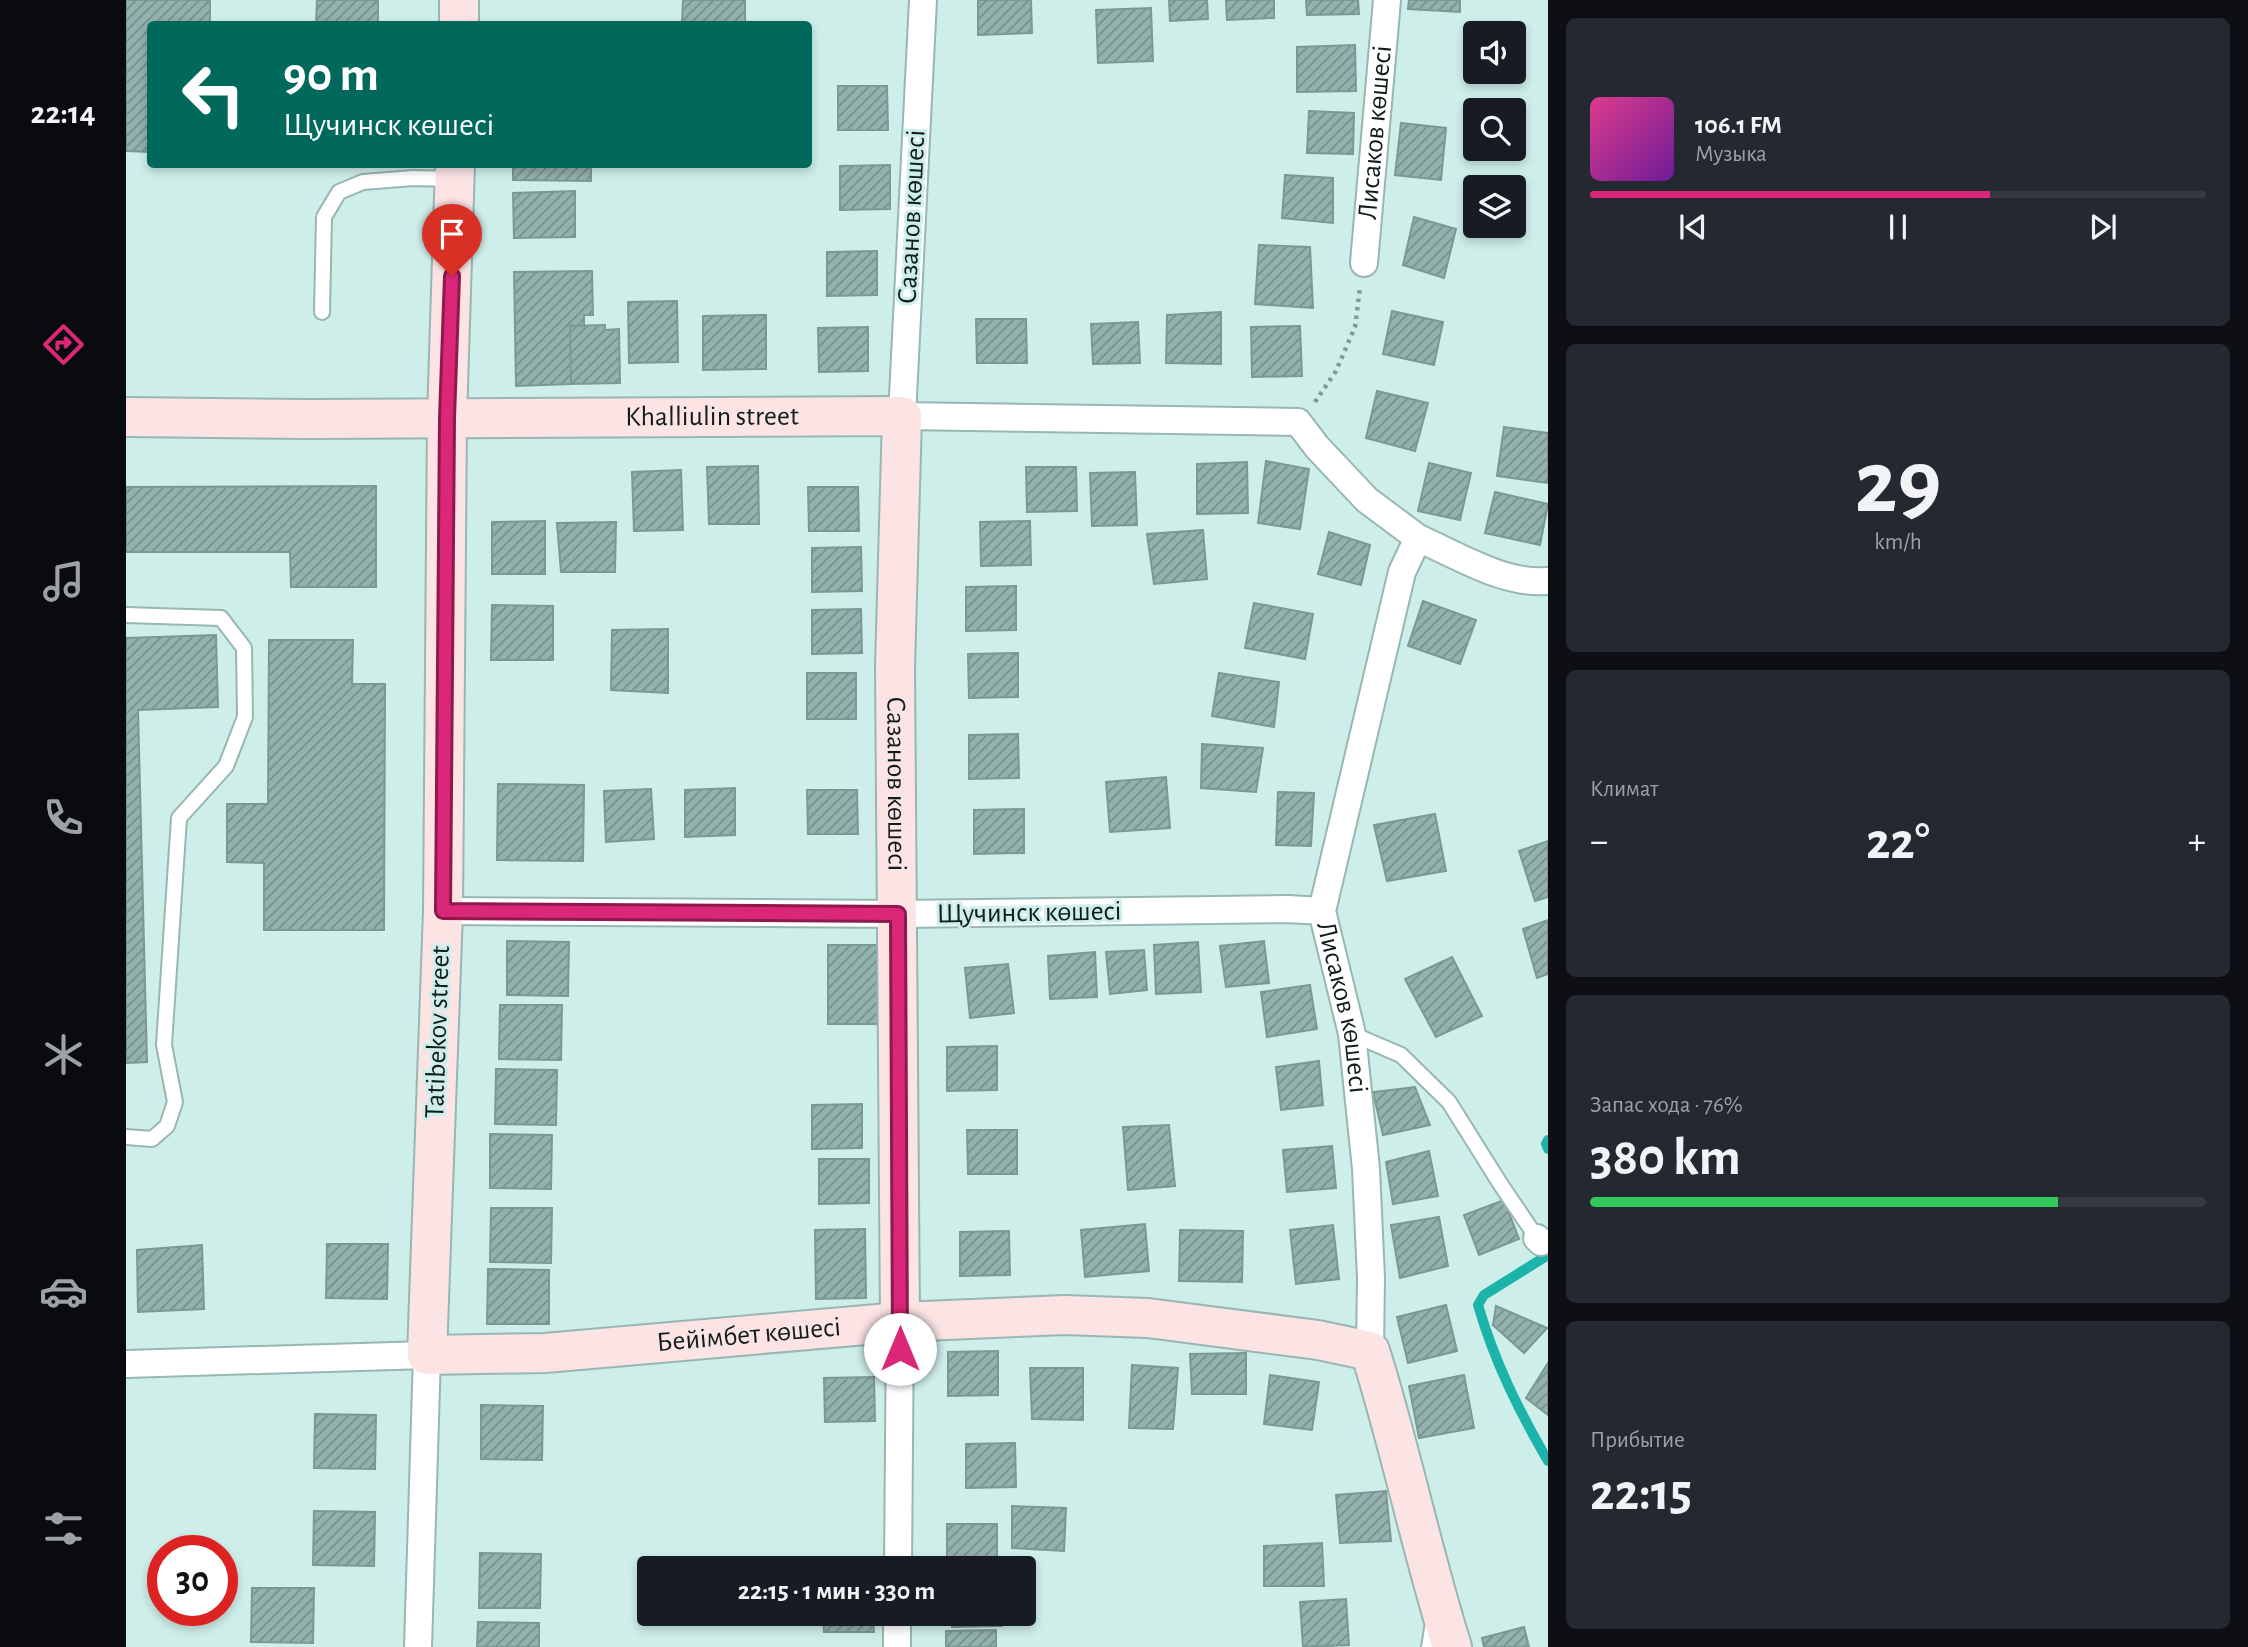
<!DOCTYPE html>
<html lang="ru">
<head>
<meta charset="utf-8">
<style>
  :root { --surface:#171b24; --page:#242831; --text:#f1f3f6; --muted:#9ea1a6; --line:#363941; --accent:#db2777 }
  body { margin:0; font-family:"Alegreya Sans",sans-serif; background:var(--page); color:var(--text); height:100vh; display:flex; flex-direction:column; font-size:26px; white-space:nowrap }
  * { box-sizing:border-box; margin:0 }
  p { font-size:23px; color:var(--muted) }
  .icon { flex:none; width:38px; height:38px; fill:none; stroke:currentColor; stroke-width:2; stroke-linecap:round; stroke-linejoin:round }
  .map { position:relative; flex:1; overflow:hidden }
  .sheet { display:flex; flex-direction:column; gap:18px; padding:18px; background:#0d0f14; width:700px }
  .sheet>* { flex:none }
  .top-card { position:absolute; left:21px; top:21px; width:665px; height:147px; border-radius:7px; box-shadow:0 4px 10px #0003; background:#00695c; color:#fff; overflow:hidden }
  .fabs { position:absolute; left:1337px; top:21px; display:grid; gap:14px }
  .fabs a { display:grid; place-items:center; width:63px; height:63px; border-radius:7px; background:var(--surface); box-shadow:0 4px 10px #0003; font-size:35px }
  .speed { position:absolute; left:21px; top:1535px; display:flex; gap:14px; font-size:35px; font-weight:700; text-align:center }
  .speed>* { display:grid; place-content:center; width:91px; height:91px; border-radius:50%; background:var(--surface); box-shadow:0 4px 10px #0003; line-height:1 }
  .speed .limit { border:10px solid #d22; background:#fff; color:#111 }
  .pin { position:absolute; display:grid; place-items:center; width:60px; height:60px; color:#fff; margin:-72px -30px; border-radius:50% 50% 50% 0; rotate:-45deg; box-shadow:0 0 7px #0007 }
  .pin .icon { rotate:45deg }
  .me { position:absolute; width:77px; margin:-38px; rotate:0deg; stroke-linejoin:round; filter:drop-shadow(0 0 5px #0008) }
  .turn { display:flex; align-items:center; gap:24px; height:147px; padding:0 21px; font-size:32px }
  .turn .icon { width:91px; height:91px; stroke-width:2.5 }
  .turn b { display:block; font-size:49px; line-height:60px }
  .big { font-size:52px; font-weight:600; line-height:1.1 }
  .sheet .widget { flex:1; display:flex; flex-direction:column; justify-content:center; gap:10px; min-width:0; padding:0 24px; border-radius:10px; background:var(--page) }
  .sheet .dial { align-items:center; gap:0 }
  .dial b { font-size:91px; line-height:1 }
  .song { display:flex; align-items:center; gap:21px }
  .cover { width:84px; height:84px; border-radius:10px; background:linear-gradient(135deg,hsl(330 70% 55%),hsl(280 70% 35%)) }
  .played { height:7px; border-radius:4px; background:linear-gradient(90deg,var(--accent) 65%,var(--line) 65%) }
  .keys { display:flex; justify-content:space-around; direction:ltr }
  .heat { display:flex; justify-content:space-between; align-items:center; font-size:38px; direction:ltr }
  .charge { height:10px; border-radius:5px; background:linear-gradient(90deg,#34c759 76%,var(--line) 0) }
  .trip { position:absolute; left:511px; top:1556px; width:399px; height:70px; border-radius:7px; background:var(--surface); box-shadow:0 4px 10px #0003; font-weight:600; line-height:70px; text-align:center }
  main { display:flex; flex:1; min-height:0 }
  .dock { display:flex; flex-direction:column; width:126px; justify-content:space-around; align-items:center; background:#090b0e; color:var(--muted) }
  .dock .icon { width:49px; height:49px }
  .dock .selected { color:var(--accent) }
  .dock b { font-size:32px; color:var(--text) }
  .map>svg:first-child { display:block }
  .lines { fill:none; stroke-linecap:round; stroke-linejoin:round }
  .stream { stroke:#1cb4aa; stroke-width:10 }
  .building { fill:url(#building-hatch); stroke:#7b9894; stroke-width:2 }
  .lane-casing { stroke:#98b6b2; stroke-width:18 }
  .street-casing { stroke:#98b6b2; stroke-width:30 }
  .secondary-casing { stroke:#98b6b2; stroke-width:42 }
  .path { stroke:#819996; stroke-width:4.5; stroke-dasharray:3.5 5; stroke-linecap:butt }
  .lane { stroke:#fff; stroke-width:14 }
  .street { stroke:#fff; stroke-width:26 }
  .secondary { stroke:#fce4e5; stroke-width:38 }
  .route-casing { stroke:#8e194d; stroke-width:18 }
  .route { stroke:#db2777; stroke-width:12 }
  .labels { text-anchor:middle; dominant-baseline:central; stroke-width:6; stroke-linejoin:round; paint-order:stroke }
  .street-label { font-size:28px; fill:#111d1c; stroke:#ceeeea }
</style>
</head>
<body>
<main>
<nav class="dock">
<b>22:14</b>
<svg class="icon selected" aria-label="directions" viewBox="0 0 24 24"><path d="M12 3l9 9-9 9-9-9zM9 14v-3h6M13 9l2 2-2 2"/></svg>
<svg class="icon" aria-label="music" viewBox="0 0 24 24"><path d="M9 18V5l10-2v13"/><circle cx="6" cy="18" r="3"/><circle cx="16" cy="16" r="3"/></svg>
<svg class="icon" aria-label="phone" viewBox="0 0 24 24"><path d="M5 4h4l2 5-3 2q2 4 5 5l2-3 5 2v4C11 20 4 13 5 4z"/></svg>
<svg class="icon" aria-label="climate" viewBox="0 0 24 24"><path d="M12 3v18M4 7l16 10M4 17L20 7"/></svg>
<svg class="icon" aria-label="car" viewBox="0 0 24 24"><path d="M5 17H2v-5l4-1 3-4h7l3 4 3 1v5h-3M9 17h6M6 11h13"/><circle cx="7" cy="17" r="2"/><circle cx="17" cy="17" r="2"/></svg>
<svg class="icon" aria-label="filters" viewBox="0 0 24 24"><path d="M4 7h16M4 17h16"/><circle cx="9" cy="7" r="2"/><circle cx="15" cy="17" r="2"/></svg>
</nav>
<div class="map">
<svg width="1422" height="1647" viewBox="0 0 1422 1647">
  <defs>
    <pattern id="building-hatch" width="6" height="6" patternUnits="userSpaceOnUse" patternTransform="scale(1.75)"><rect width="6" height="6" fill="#93b1ad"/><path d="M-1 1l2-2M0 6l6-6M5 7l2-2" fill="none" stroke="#778f8c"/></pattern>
  </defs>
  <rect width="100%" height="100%" fill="#ceeeea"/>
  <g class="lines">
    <path class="stream" d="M1422 1140 1420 1144 1422 1149
      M1422 1255 1358 1295 1352 1305C1369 1363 1392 1409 1422 1461"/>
  </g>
  <path class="building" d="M0 0H84V24H24V152L0 151Z
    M191 0H252V24H190Z
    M557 0H619V24H556Z
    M852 0H905L906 33 852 35Z
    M1043 0H1081L1082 19 1044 21Z
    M1100 0H1148V18L1101 20Z
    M1180 0H1232L1233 14 1181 15Z
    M1283 0H1334V12L1282 9Z
    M1025 8 1027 61 972 63 970 10Z
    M1229 45 1230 91 1171 92V47Z
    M712 86H761L762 130H712Z
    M1183 111 1228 113 1227 154 1181 153Z
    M1275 123 1320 128 1315 180 1269 175Z
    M387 164H465V181L387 180Z
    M764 165V209L714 210V166Z
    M1159 175 1207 178V223L1156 218Z
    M449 191V237L388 238 387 193Z
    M1288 217 1330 229 1318 278 1277 265Z
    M1133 245 1184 247 1187 308 1129 304Z
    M751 251V295L701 296V252Z
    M466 271 467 315H458V326H444L445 384 390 386 388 272Z
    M551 301 552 362 503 363 502 302Z
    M1266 311 1317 322 1308 365 1257 354Z
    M1095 312V364L1040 363 1041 315Z
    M640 315V369L577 370V316Z
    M850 319H900L901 363H851Z
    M1012 322 1014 363 967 364 965 324Z
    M479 325V330L493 329 494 383 445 384 444 326Z
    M1174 326 1176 376 1126 377 1125 327Z
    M742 327V371L693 372 692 328Z
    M1251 391 1302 403 1289 451 1240 438Z
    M1378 427 1422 433V483L1371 476Z
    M1140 461 1183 469 1174 529 1132 523Z
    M1121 462 1122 513 1071 514V464Z
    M1303 463 1345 473 1334 520 1292 511Z
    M632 466 633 524H583L581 467Z
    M900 467H950L951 511 901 512Z
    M555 470 557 530 508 531 506 472Z
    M1009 472 1011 525 966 526 964 473Z
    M250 486V587H165L164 552H0V487Z
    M682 487H732L733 531H683Z
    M1369 492 1422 504 1414 545 1359 533Z
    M419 521V574H366V522Z
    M904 521 905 565 855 566 854 522Z
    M490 522 489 572H435L431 523Z
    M1077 530 1081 579 1028 584 1021 534Z
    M1203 532 1244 545 1235 585 1192 574Z
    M735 547 736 591 686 592V548Z
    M890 586V630L840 631V587Z
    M1297 601 1350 620 1334 664 1282 646Z
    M1128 603 1187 614 1179 659 1119 648Z
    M366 605 427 606V660H365Z
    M735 609 736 653 686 654V610Z
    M542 629V693L485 690 486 630Z
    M90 635 92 707 12 710 21 1062 0 1063V638Z
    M143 640H227L226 684H259L258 930H138V863L101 862V804H142Z
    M892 653V697L843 698 842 654Z
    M681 673H730V719H681Z
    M1093 673 1153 682 1148 727 1086 716Z
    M892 734 893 778 843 779V735Z
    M1076 744 1137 748 1130 792 1075 788Z
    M1040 777 1044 828 984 832 980 782Z
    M372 784 458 785 457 861 371 860Z
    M609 788V835L559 837V790Z
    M525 789 528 839 480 842 478 791Z
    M681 790H731L732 834H682Z
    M1152 792 1188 793 1185 846 1150 845Z
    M898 809V853L848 854V810Z
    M1309 814 1320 871 1261 881 1248 825Z
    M1422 841V897L1409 901 1393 851Z
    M1422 920V974L1411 978 1397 929Z
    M381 941 443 942 442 996 381 995Z
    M1138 941 1143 983 1100 987 1094 946Z
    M1072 942 1075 992 1030 994 1028 945Z
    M702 945H751L752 1024H702Z
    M1018 950 1021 990 984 994 980 952Z
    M969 952 971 997 924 999 922 956Z
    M1326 957 1356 1016 1310 1037 1279 979Z
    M882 964 888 1013 844 1018 839 968Z
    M1184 985 1191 1029 1141 1037 1135 992Z
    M374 1005H436L435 1060 373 1059Z
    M871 1046V1090L821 1091V1047Z
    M1193 1061 1197 1105 1155 1110 1150 1067Z
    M370 1069 431 1070 430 1125 369 1124Z
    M1289 1087 1304 1125 1257 1135 1247 1092Z
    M736 1104V1148L686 1149V1105Z
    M1043 1125 1049 1186 1002 1190 997 1127Z
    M841 1130H891V1174H842Z
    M364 1134 426 1135 425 1189 364 1188Z
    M1206 1146 1210 1188 1161 1192 1157 1150Z
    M1303 1151 1312 1196 1267 1204 1260 1162Z
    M693 1159H743V1203L693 1204Z
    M1378 1200 1393 1239 1353 1255 1338 1215Z
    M365 1208H426L425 1263 364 1262Z
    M1313 1217 1322 1266 1274 1278 1265 1225Z
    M1019 1224 1023 1271 959 1277 955 1230Z
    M1207 1225 1213 1279 1170 1284 1164 1230Z
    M739 1229 740 1298 690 1299 689 1230Z
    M1054 1230 1117 1231 1116 1282 1053 1281Z
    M883 1231 884 1275 834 1276V1232Z
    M201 1244H262L261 1299 200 1298Z
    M76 1245 78 1309 12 1312 11 1250Z
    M362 1269 423 1270V1324H361Z
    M1320 1305 1331 1351 1282 1363 1271 1317Z
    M1370 1306 1421 1328 1398 1353 1367 1325Z
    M872 1351V1395L822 1396V1352Z
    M1120 1353V1394H1066L1064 1354Z
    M1422 1363V1415L1400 1398Z
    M1006 1365 1052 1368 1047 1429 1003 1428Z
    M904 1368H957V1420L906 1419Z
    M1144 1375 1193 1382 1186 1430 1138 1424Z
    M1338 1375 1348 1428 1293 1438 1283 1386Z
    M748 1377 749 1421 699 1422 698 1378Z
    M355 1405 417 1406 416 1460 355 1459Z
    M189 1414 250 1415 249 1469 188 1468Z
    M889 1443 890 1487 840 1488V1444Z
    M1260 1491 1265 1541 1214 1543 1210 1495Z
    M886 1506 940 1508 938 1551 886 1548Z
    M188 1511 249 1512 248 1566 187 1565Z
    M821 1524H871V1568H821Z
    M1196 1543 1198 1586H1138V1546Z
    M354 1553 415 1554 414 1608H353Z
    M126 1588H188L187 1643 125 1642Z
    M1220 1599 1223 1645 1177 1647 1174 1602Z
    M697 1614H747L748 1632H698Z
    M826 1614H875L876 1626 826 1627Z
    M352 1622 413 1623V1647H351Z
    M1398 1627 1403 1647H1358L1356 1638Z
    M870 1630V1647H820V1631Z"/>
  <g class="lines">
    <g class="lane-casing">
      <path id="lane" d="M196 312 198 217 213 192 237 182 287 178 327 179
        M0 615 95 618 118 648 119 717 100 766 53 818 38 1045 49 1102 41 1126 26 1139 0 1137
        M1226 1034 1275 1055 1323 1102 1375 1185 1411 1238
        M1303 1647 1307 1623"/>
    </g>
    <g class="street-casing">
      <g id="street">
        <path id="s1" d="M797 0 776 416 1172 422 1191 447 1241 500 1292 538 1276 572 1196 911 1226 1034 1240 1169 1245 1278 1244 1351"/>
        <path id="s2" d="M1238 263 1261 0"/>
        <path d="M1292 538C1331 555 1378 585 1422 581"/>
        <path d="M317 911 773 914 1162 909 1196 911"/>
        <path d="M1411 1238 1415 1242"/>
        <path d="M0 1364 301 1355 292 1647"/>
        <path d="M772 1568 774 1322"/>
        <path d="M771 1647V1614"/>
      </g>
    </g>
    <g class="secondary-casing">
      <g id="secondary">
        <path d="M333 24V0"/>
        <path id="s3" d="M329 164 321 418 317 911 301 1355 419 1353 774 1322 939 1315 1022 1318 1192 1340 1244 1351C1275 1449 1295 1549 1326 1647"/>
        <path id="s4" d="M0 417 183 419 776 416 769 667 774 1322"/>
      </g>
    </g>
    <path class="path" d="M1189 402 1210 371 1229 327 1234 288"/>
    <use href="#lane" class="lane"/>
    <use href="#street" class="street"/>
    <use href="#secondary" class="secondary"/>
  </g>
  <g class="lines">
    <g class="route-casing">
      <path id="route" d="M326 276 321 418 317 911 772 914 774 1349"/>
    </g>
    <use href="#route" class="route"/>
  </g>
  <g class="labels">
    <g class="street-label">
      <text stroke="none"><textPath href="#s2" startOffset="131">Лисаков көшесі</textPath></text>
      <text transform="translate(786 217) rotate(-87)">Сазанов көшесі</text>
      <text stroke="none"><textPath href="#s4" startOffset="586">Khalliulin street</textPath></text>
      <text stroke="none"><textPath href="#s4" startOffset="1144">Сазанов көшесі</textPath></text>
      <text transform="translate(903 913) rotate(-1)">Щучинск көшесі</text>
      <text stroke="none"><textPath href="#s1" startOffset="1465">Лисаков көшесі</textPath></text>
      <text transform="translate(312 1032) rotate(-88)">Tatibekov street</text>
      <text stroke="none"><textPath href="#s3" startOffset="1514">Бейімбет көшесі</textPath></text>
    </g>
  </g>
</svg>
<div class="fabs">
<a><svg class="icon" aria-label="sound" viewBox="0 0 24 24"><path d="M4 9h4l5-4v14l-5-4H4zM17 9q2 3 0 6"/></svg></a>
<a><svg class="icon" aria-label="search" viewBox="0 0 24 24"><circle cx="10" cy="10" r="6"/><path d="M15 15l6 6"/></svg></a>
<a><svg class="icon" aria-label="layers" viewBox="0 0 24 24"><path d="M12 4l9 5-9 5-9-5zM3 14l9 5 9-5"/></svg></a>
</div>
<div class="speed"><div class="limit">30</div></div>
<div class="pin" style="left:326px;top:276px;background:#d93025"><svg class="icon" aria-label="arrive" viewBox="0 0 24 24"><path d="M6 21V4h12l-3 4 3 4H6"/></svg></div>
<svg class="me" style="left:774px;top:1349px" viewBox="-20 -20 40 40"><circle r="19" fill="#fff"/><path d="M0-13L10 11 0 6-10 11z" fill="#db2777"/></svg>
<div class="trip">22:15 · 1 мин · 330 m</div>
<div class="top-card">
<div class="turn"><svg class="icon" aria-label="left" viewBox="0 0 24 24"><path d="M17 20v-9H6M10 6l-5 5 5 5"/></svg><div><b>90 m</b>Щучинск көшесі</div></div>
</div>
</div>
<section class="sheet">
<div class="widget">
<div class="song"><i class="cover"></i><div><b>106.1 FM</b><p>Музыка</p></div></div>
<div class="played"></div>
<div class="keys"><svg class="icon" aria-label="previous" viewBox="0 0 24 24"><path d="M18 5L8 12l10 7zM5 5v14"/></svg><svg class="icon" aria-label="pause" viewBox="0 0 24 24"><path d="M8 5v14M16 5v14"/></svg><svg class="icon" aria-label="next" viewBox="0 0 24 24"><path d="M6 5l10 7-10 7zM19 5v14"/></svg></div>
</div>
<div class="widget dial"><b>29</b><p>km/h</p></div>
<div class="widget"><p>Климат</p>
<div class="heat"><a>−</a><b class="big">22°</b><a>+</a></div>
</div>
<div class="widget"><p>Запас хода · 76%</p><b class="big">380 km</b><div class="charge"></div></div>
<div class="widget"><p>Прибытие</p><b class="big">22:15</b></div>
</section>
</main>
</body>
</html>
